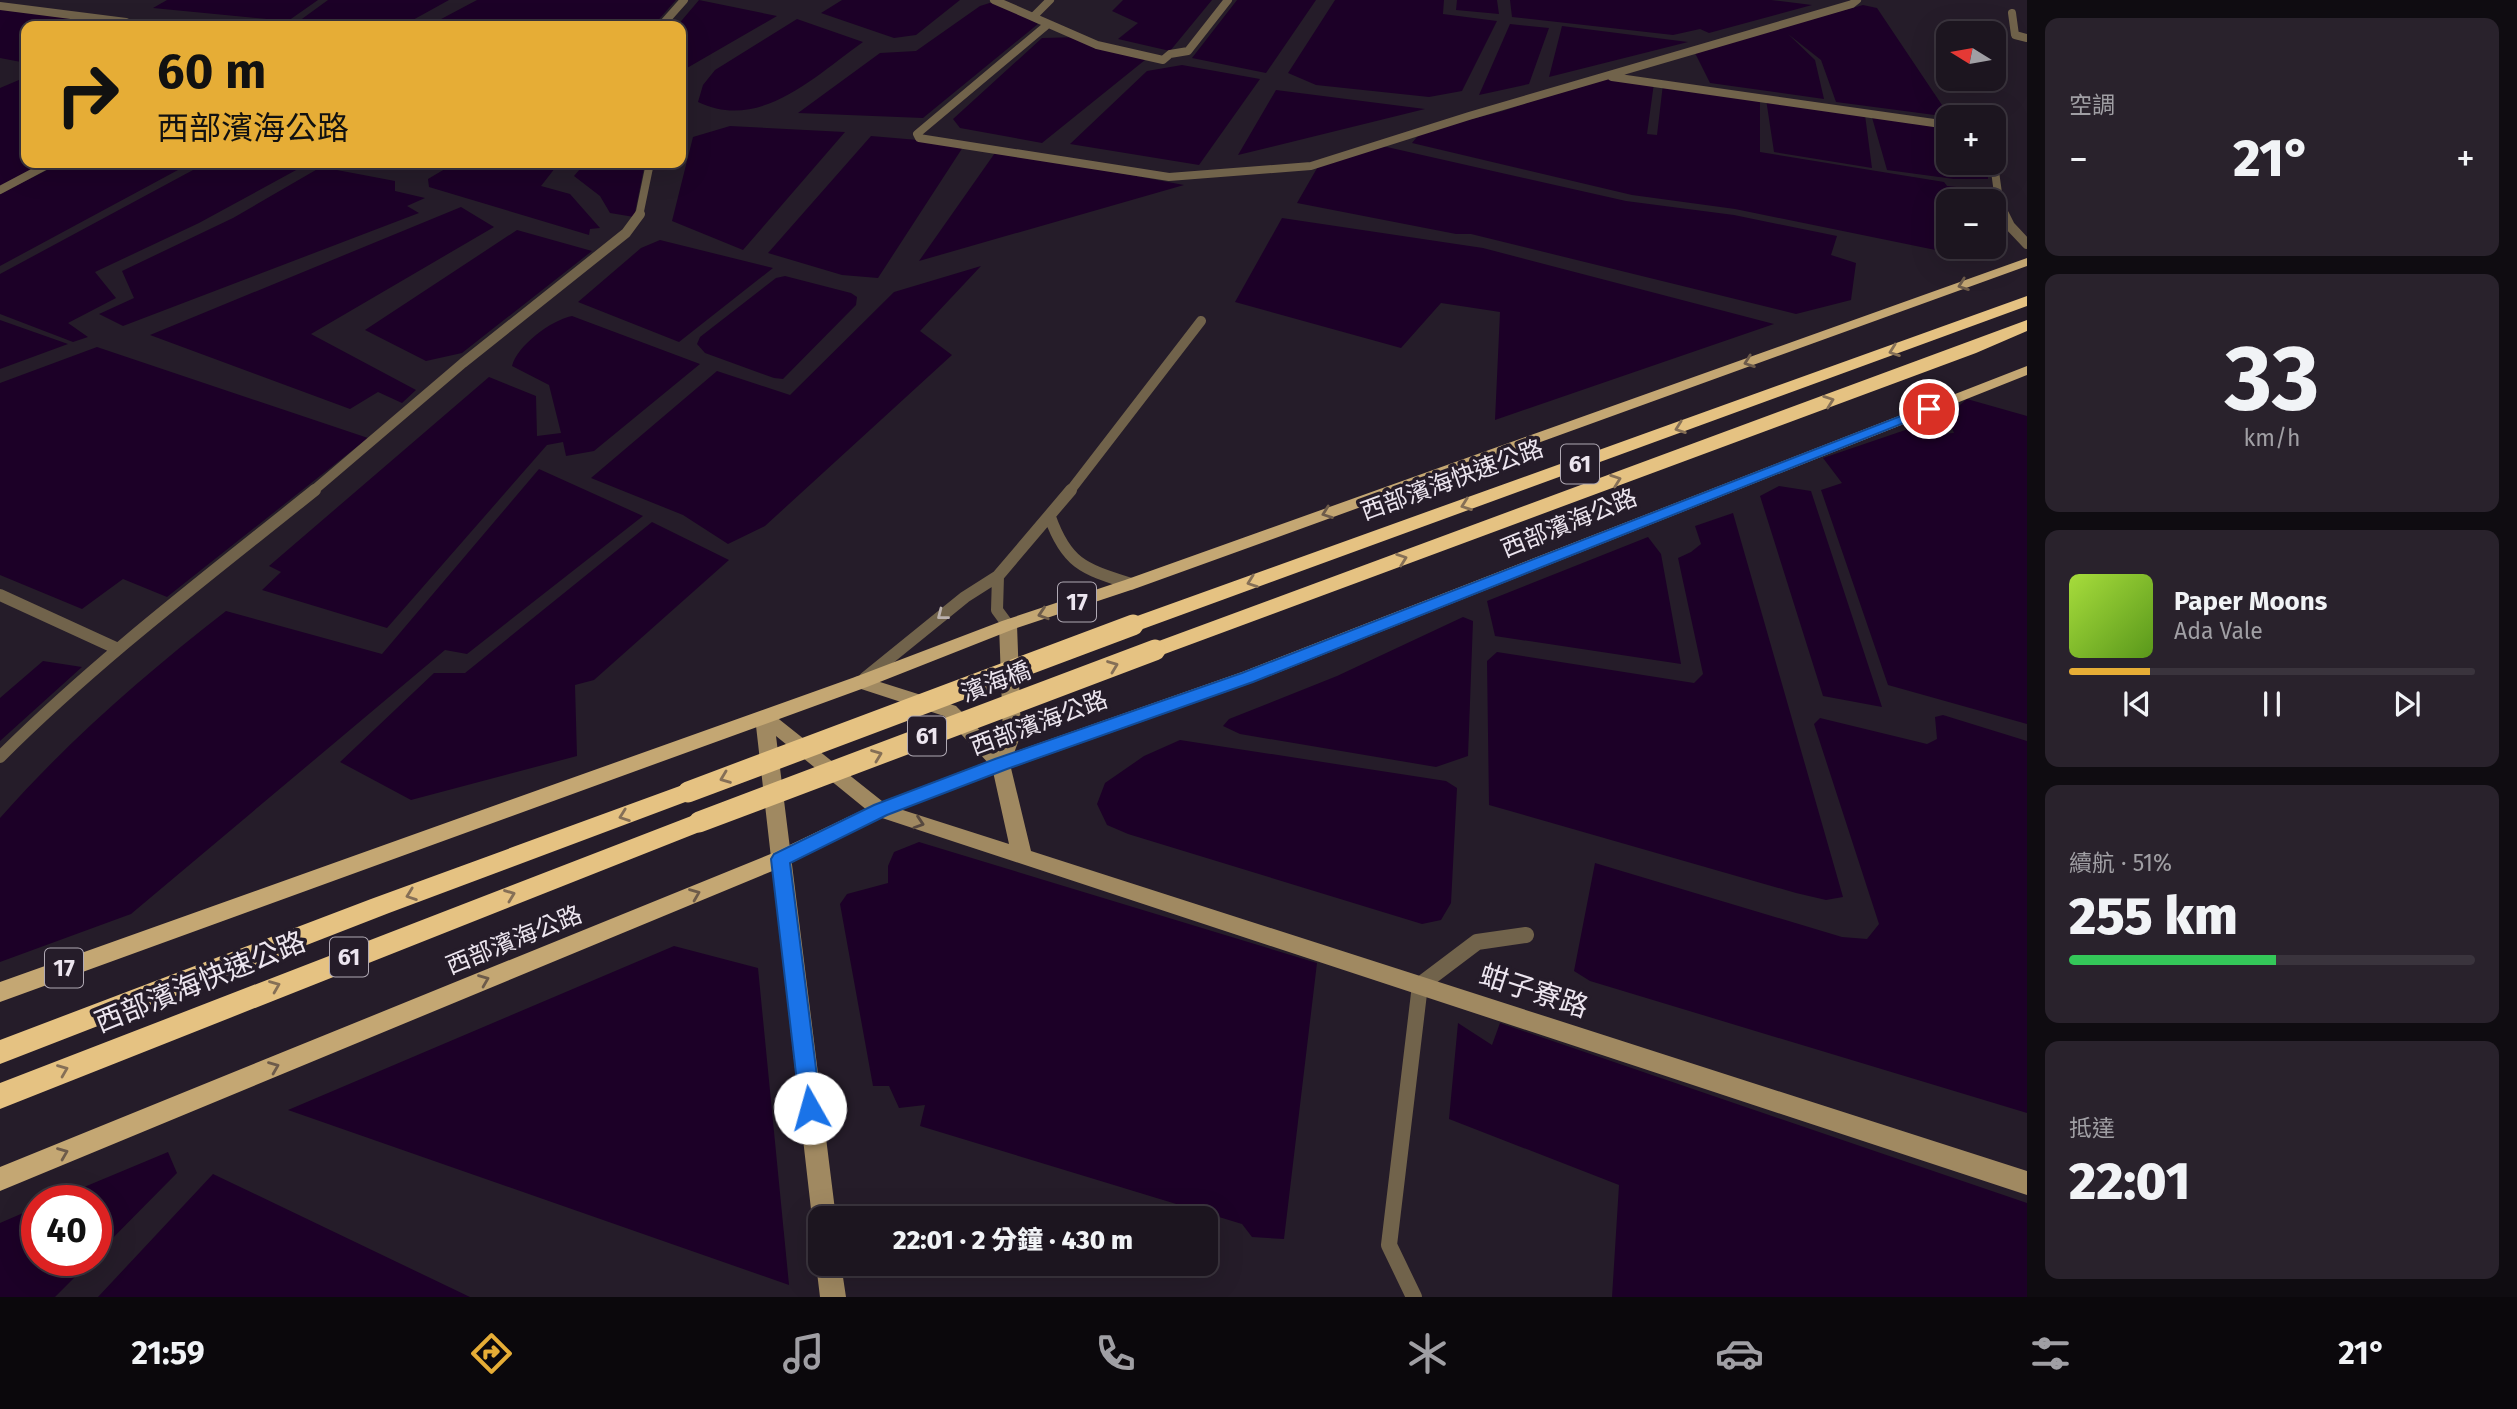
<!DOCTYPE html>
<html lang="zh-TW">
<head>
<meta charset="utf-8">
<style>
  :root { --surface:#1c151f; --page:#29222c; --text:#f1f3f6; --muted:#a09fa4; --line:#3a343d; --accent:#e6ad36 }
  body { margin:0; font-family:"Fira Sans","Noto Sans TC",sans-serif; background:var(--page); color:var(--text); height:100vh; display:flex; flex-direction:column; font-size:26px; white-space:nowrap }
  * { box-sizing:border-box; margin:0 }
  p { font-size:23px; color:var(--muted) }
  .icon { flex:none; width:38px; height:38px; fill:none; stroke:currentColor; stroke-width:2; stroke-linecap:round; stroke-linejoin:round }
  .map { position:relative; flex:1; overflow:hidden }
  .panel { display:flex; flex-direction:column; gap:18px; padding:18px; background:#0f0c11; width:490px }
  .panel>* { flex:none }
  .hud { position:absolute; left:21px; top:21px; width:665px; height:147px; border-radius:14px; box-shadow:0 7px 28px #0002,0 0 0 2px var(--line); background:#e6ad36; color:#111; overflow:hidden }
  .needle { width:46px; rotate:281deg }
  .buttons { position:absolute; left:1936px; top:21px; display:grid; gap:14px }
  .buttons a { display:grid; place-items:center; width:70px; height:70px; border-radius:14px; background:var(--surface); box-shadow:0 7px 28px #0002,0 0 0 2px var(--line); font-size:35px }
  .speed { position:absolute; left:21px; top:1185px; display:flex; gap:14px; font-size:35px; font-weight:700; text-align:center }
  .speed>* { display:grid; place-content:center; width:91px; height:91px; border-radius:50%; background:var(--surface); box-shadow:0 7px 28px #0002,0 0 0 2px var(--line); line-height:1 }
  .speed .limit { border:10px solid #d22; background:#fff; color:#111 }
  .pin { position:absolute; display:grid; place-items:center; width:60px; height:60px; color:#fff; margin:-30px; border:4px solid #fff; border-radius:50%; box-shadow:0 2px 7px #0007 }
  .me { position:absolute; width:77px; margin:-38px; rotate:353deg; stroke-linejoin:round; filter:drop-shadow(0 0 5px #0008) }
  .turn { display:flex; align-items:center; gap:24px; height:147px; padding:0 21px; font-size:32px }
  .turn .icon { width:91px; height:91px; stroke-width:2.5 }
  .turn b { display:block; font-size:49px; line-height:60px }
  .big { font-size:52px; font-weight:800; line-height:1.1 }
  .panel .tile { flex:1; display:flex; flex-direction:column; justify-content:center; gap:10px; min-width:0; padding:0 24px; border-radius:14px; background:var(--page) }
  .panel .dial { align-items:center; gap:0 }
  .dial b { font-size:91px; line-height:1 }
  .song { display:flex; align-items:center; gap:21px }
  .cover { width:84px; height:84px; border-radius:10px; background:linear-gradient(135deg,hsl(80 70% 55%),hsl(90 70% 35%)) }
  .played { height:7px; border-radius:4px; background:linear-gradient(90deg,var(--accent) 20%,var(--line) 20%) }
  .keys { display:flex; justify-content:space-around; direction:ltr }
  .heat { display:flex; justify-content:space-between; align-items:center; font-size:38px; direction:ltr }
  .charge { height:10px; border-radius:5px; background:linear-gradient(90deg,#34c759 51%,var(--line) 0) }
  .trip { position:absolute; left:808px; top:1206px; width:410px; height:70px; border-radius:14px; background:var(--surface); box-shadow:0 7px 28px #0002,0 0 0 2px var(--line); font-weight:800; line-height:70px; text-align:center }
  .dock { display:flex; height:112px; justify-content:space-around; align-items:center; background:#0b080c; color:var(--muted) }
  .dock .icon { width:49px; height:49px }
  .dock .on { color:var(--accent) }
  .dock b { font-size:32px; color:var(--text) }
  main { display:flex; flex:1; min-height:0 }
  .map>svg:first-child { display:block }
  .water { fill:#1c0027 }
  .lines { fill:none; stroke-linecap:round; stroke-linejoin:round }
  .lane-far3 { stroke:#71634b; stroke-width:8 }
  .lane-far2 { stroke:#71634b; stroke-width:10 }
  .lane-far1 { stroke:#71634b; stroke-width:12 }
  .lane { stroke:#71634b; stroke-width:16 }
  .secondary { fill:#a08961; fill-rule:evenodd }
  .primary { fill:#c4a773; fill-rule:evenodd }
  .highway { fill:#e5c282; fill-rule:evenodd }
  .highway-bridge { stroke:#e5c282; stroke-width:21 }
  .oneway { stroke:#6d5b4a }
  .oneway2 { stroke:#856f56 }
  .oneway3 { stroke:#bbb1ad }
  .oneway4 { stroke:#56483f }
  .route { fill:#1a73e8; stroke:#114b97; stroke-width:2 }
  .labels { text-anchor:middle; dominant-baseline:central; stroke-width:7; stroke-linejoin:round; paint-order:stroke }
  .shield { fill:#251c29; stroke:#b0a9b4; stroke-width:2 }
  .shield-label { font-size:23px; font-weight:bold; fill:#ece5ef }
  .street-label { font-size:24px; fill:#ece5ef; stroke:#251c29 }
  .near-street-label { font-size:28px; fill:#ece5ef; stroke:#251c29 }
</style>
</head>
<body>
<main>
<div class="map">
<svg width="2027" height="1297" viewBox="0 0 2027 1297">
  <rect width="100%" height="100%" fill="#251c29"/>
  <path class="water" d="M167 0H318L288 21 153 8Z
    M328 0H449L402 26 295 24Z
    M477 0H676L653 26H428Z
    M699 0 777 16 687 68 681 66V26H677Z
    M842 0H960L916 35 894 38 821 13Z
    M1123 0H1212L1170 51 1118 39 1138 23 1112 11Z
    M1237 0H1316L1266 73 1192 58Z
    M1335 0H1444L1443 14 1497 21 1462 91 1429 97 1316 85 1288 73Z
    M1457 0H1497L1499 14 1456 10Z
    M1510 0H1771L1812 5 1709 33 1700 29 1673 35 1512 17Z
    M996 1 1038 24 923 118 798 113 880 53 916 51 980 6Z
    M0 5 119 19 102 26H26V60L21 62 0 58Z
    M1863 5 1877 8 1950 117 1836 102 1821 60 1788 34 1815 60 1824 99 1710 83 1694 51Z
    M797 19 863 42C815 76 760 132 698 102L703 85 715 70Z
    M1510 24 1549 28 1529 84 1479 95Z
    M1562 26 1688 42 1549 77Z
    M1081 37 1145 60 1042 143 960 128 953 119 1042 38Z
    M1182 65 1260 79 1199 165 1070 144 1147 71Z
    M1608 76 1654 83 1647 134 1657 135 1663 84 1760 98V152L1944 182 1947 186 1984 190 1991 201H1948V247H1969L1960 255 1735 209 1632 195 1412 143 1421 132 1503 111Z
    M26 77V163H44L0 186V88Z
    M1276 90 1425 109 1238 155Z
    M1766 99 1865 115 1872 168 1774 152Z
    M1871 114 1948 126V163H1987L1988 179H1954L1887 170Z
    M730 126 845 132 743 250 672 221 693 137Z
    M871 136 965 144 878 278 842 275 768 253Z
    M1378 145 1626 201 1734 215 1837 236 1831 255 1856 263 1851 300 1796 314 1471 234H1456L1297 203 1320 163Z
    M997 150 1184 185 919 261Z
    M61 163H191L0 266V194Z
    M206 163H309L199 223 95 272 116 298 68 323 88 337 73 342 0 314V274Z
    M455 163H559L541 186 570 194 600 228 590 229 589 235 429 187 428 179Z
    M585 163H645L634 217 610 213 600 196 574 176Z
    M321 167 395 181V191L425 198 407 206 419 213 123 326 99 314 134 298 122 271 233 218Z
    M461 207 494 227 311 334 416 390 402 403 378 392 350 409 150 335Z
    M1282 218 1483 248 1774 324 1495 420 1500 312 1441 303 1401 348 1235 302Z
    M517 230 592 251 462 353 426 361 365 330Z
    M660 240 773 268 679 342 578 302 641 248Z
    M981 266 920 331 952 355 765 526 728 544 683 515 591 478 717 371 790 395 894 292Z
    M785 276 851 293 857 297 856 305 783 379 774 378 705 353 697 344 700 337 776 278Z
    M572 316 700 364 594 451 566 456 563 442 547 445 387 628 262 590 281 572 269 566 489 377 536 396 537 436 561 433 549 385 512 366C517 346 551 320 572 316Z
    M0 320 68 344 0 369Z
    M97 347 368 438 167 597 123 579 82 609 0 575V383Z
    M1967 399 2027 416V724L1888 685 1821 490 1842 483 1823 458 1923 424 1937 434 1954 433 1947 416Z
    M539 469 643 516 467 654 445 650 131 914 0 962V818C68 741 145 674 226 611L382 654Z
    M1779 486 1811 491 1882 707 1823 696 1760 496Z
    M1733 513 1843 897 1826 900 1796 893 1489 805 1487 661 1497 652 1694 683 1703 674 1678 558 1691 552 1701 544 1695 526Z
    M652 522 729 560 594 680 575 685 577 756 411 800 340 762 434 673H465Z
    M1648 537 1661 554 1681 664 1495 636 1487 601Z
    M1463 617 1473 621 1468 756 1436 767 1240 734 1223 726 1229 719 1337 676Z
    M43 661 82 667 0 741V698Z
    M1943 715 2027 741V1113L1590 981 1574 971 1595 863 1842 937 1867 939 1879 924 1814 724 1820 718 1927 744 1937 739 1935 717Z
    M1180 740 1446 781 1457 788 1451 903 1441 920 1422 924 1128 834 1107 825 1097 804 1105 783 1144 756Z
    M919 842 1317 963 1284 1239 1252 1237 1242 1224 920 1126 925 1105 899 1108 889 1086H873L840 904 847 894 888 883V866L894 852Z
    M674 946 758 968 789 1285 288 1110Z
    M1458 1023 1492 1045 1500 1023 2027 1203V1297H1612L1619 1185 1449 1119Z
    M168 1152 177 1173 96 1255V1200H53Z
    M213 1174 470 1297H98Z
    M37 1207V1260H92L55 1297H0V1223Z"/>
  <g class="lines">
    <path class="lane-far3" d="M994 0 1097 45 1163 60 1170 54 1188 51 1228 0
      M0 6 126 22
      M2012 13 2015 35 2027 38
      M1033 17 1050 0
      M1047 25 917 134 919 138 1169 177 1311 166 1469 116 1852 4 1857 0
      M661 26 684 0
      M1612 77 1948 125
      M1993 157 1998 193 2005 216
      M0 190 51 163
      M639 216 650 163"/>
    <path class="lane-far2" d="M2004 214 2010 226 2027 244
      M313 491 463 363 626 233 640 214
      M1070 491 1201 321"/>
    <path class="lane-far1" d="M1050 517C1067 565 1085 569 1131 584
      M0 595 118 649
      M1008 625 997 610 998 576 1071 490
      M865 678 965 597 998 576
      M0 757C97 660 208 576 315 490"/>
    <path class="lane" d="M1414 1297 1389 1245 1420 985 1477 942 1526 935"/>
    <path class="secondary" d="M1008 619 1017 625 1021 734 1010 764 1031 851 2027 1171V1195L873 815 776 736 836 1218H821V1229L815 1227 812 1218 755 717 758 712H770L887 805 1009 844 992 767 944 716 855 687 852 682 855 677 861 676 956 706 997 748 1003 734 999 625Z
      M820 1255 821 1264H841L846 1297H820L816 1264Z"/>
    <path class="primary" d="M2027 258V266L1137 588 1014 629 867 687 0 1002V982L855 677 1002 621 1125 580Z
      M2027 366V375L1254 682 1008 769 887 815 787 865 0 1191V1167L773 853 873 805 994 759 1242 672Z"/>
    <path class="highway" d="M2027 296V306L1140 630 1133 632 1126 630 1123 625 1126 620Z
      M2027 320V331L1976 353 1162 655 1155 657 1148 655 1144 650 1148 645Z
      M688 783 696 786 700 792 696 798 389 913 0 1064V1040L371 899Z
      M699 813 707 815 711 822 707 829 0 1109V1083Z"/>
    <path class="highway-bridge" d="M688 792 1133 625
      M699 822 1155 650"/>
  </g>
  <defs><path id="oneway-chevron" d="M-2-3.5L2.5 0L-2 3.5" fill="none" stroke-width="1.6" stroke-linecap="round" stroke-linejoin="round" transform="scale(1.75)"/></defs>
  <g class="oneway">
    <use href="#oneway-chevron" transform="translate(1963 285) rotate(160)"/>
    <use href="#oneway-chevron" transform="translate(1749 362) rotate(160)"/>
    <use href="#oneway-chevron" transform="translate(1327 513) rotate(160)"/>
    <use href="#oneway-chevron" transform="translate(1043 614) rotate(162)"/>
    <use href="#oneway-chevron" transform="translate(695 894) rotate(-22)"/>
    <use href="#oneway-chevron" transform="translate(484 980) rotate(-22)"/>
    <use href="#oneway-chevron" transform="translate(274 1067) rotate(-22)"/>
    <use href="#oneway-chevron" transform="translate(63 1153) rotate(-22)"/>
  </g>
  <g class="oneway2">
    <use href="#oneway-chevron" transform="translate(1894 351) rotate(160)"/>
    <use href="#oneway-chevron" transform="translate(1829 401) rotate(-20)"/>
    <use href="#oneway-chevron" transform="translate(1680 428) rotate(160)"/>
    <use href="#oneway-chevron" transform="translate(1616 480) rotate(-20)"/>
    <use href="#oneway-chevron" transform="translate(1466 505) rotate(160)"/>
    <use href="#oneway-chevron" transform="translate(1402 559) rotate(-20)"/>
    <use href="#oneway-chevron" transform="translate(1252 582) rotate(160)"/>
    <use href="#oneway-chevron" transform="translate(1113 666) rotate(-21)"/>
    <use href="#oneway-chevron" transform="translate(877 755) rotate(-21)"/>
    <use href="#oneway-chevron" transform="translate(725 778) rotate(159)"/>
    <use href="#oneway-chevron" transform="translate(624 816) rotate(160)"/>
    <use href="#oneway-chevron" transform="translate(411 895) rotate(160)"/>
    <use href="#oneway-chevron" transform="translate(510 895) rotate(-21)"/>
    <use href="#oneway-chevron" transform="translate(275 986) rotate(-22)"/>
    <use href="#oneway-chevron" transform="translate(63 1070) rotate(-22)"/>
  </g>
  <use class="oneway3" href="#oneway-chevron" transform="translate(942 615) rotate(142)"/>
  <use class="oneway4" href="#oneway-chevron" transform="translate(919 823) rotate(18)"/>
  <path class="route" d="M1929 405 1936 409 1934 411 1253 682 1007 769 887 815 790 863 821 1108 818 1115 810 1117 803 1115 800 1108 771 859 774 854 874 805 995 759 1242 673Z"/>
  <g class="labels">
    <g class="shield">
      <rect x="1561" y="444.5" width="38" height="39" rx="5"/>
      <rect x="1058" y="582.5" width="38" height="39" rx="5"/>
      <rect x="908" y="716.5" width="38" height="39" rx="5"/>
      <rect x="330" y="937.5" width="38" height="39" rx="5"/>
      <rect x="45" y="948.5" width="38" height="39" rx="5"/>
    </g>
    <g class="shield-label">
      <text x="1580" y="464">61</text>
      <text x="1077" y="602">17</text>
      <text x="927" y="736">61</text>
      <text x="349" y="957">61</text>
      <text x="64" y="968">17</text>
    </g>
    <g class="street-label">
      <text transform="translate(1452 480) rotate(-20)">西部濱海快速公路</text>
      <text transform="translate(1569 523) rotate(-22)">西部濱海公路</text>
      <text transform="translate(996 682) rotate(-21)">濱海橋</text>
      <text transform="translate(1039 723) rotate(-20)">西部濱海公路</text>
      <text transform="translate(514 940) rotate(-22)">西部濱海公路</text>
    </g>
    <g class="near-street-label">
      <text transform="translate(200 982) rotate(-22)">西部濱海快速公路</text>
      <text transform="translate(1534 991) rotate(18)">蚶子寮路</text>
    </g>
  </g>
</svg>
<div class="buttons">
<a><svg class="needle" viewBox="-14 -14 28 28"><path d="M0-13l5 13h-10z" fill="#e53935"/><path d="M0 13l5-13h-10z" fill="#a09fa4"/></svg></a>
<a>+</a>
<a>−</a>
</div>
<div class="speed"><div class="limit">40</div></div>
<div class="pin" style="left:1929px;top:409px;background:#d93025"><svg class="icon" aria-label="arrive" viewBox="0 0 24 24"><path d="M6 21V4h12l-3 4 3 4H6"/></svg></div>
<svg class="me" style="left:810px;top:1108px" viewBox="-20 -20 40 40"><circle r="19" fill="#fff"/><path d="M0-13L10 11 0 6-10 11z" fill="#1a73e8"/></svg>
<div class="trip">22:01 · 2 分鐘 · 430 m</div>
<div class="hud">
<div class="turn"><svg class="icon" aria-label="right" viewBox="0 0 24 24"><path d="M7 20v-9h11M14 6l5 5-5 5"/></svg><div><b>60 m</b>西部濱海公路</div></div>
</div>
</div>
<section class="panel">
<div class="tile"><p>空調</p>
<div class="heat"><a>−</a><b class="big">21°</b><a>+</a></div>
</div>
<div class="tile dial"><b>33</b><p>km/h</p></div>
<div class="tile">
<div class="song"><i class="cover"></i><div><b>Paper Moons</b><p>Ada Vale</p></div></div>
<div class="played"></div>
<div class="keys"><svg class="icon" aria-label="previous" viewBox="0 0 24 24"><path d="M18 5L8 12l10 7zM5 5v14"/></svg><svg class="icon" aria-label="pause" viewBox="0 0 24 24"><path d="M8 5v14M16 5v14"/></svg><svg class="icon" aria-label="next" viewBox="0 0 24 24"><path d="M6 5l10 7-10 7zM19 5v14"/></svg></div>
</div>
<div class="tile"><p>續航 · 51%</p><b class="big">255 km</b><div class="charge"></div></div>
<div class="tile"><p>抵達</p><b class="big">22:01</b></div>
</section>
</main>
<nav class="dock">
<b>21:59</b>
<svg class="icon on" aria-label="directions" viewBox="0 0 24 24"><path d="M12 3l9 9-9 9-9-9zM9 14v-3h6M13 9l2 2-2 2"/></svg>
<svg class="icon" aria-label="music" viewBox="0 0 24 24"><path d="M9 18V5l10-2v13"/><circle cx="6" cy="18" r="3"/><circle cx="16" cy="16" r="3"/></svg>
<svg class="icon" aria-label="phone" viewBox="0 0 24 24"><path d="M5 4h4l2 5-3 2q2 4 5 5l2-3 5 2v4C11 20 4 13 5 4z"/></svg>
<svg class="icon" aria-label="climate" viewBox="0 0 24 24"><path d="M12 3v18M4 7l16 10M4 17L20 7"/></svg>
<svg class="icon" aria-label="car" viewBox="0 0 24 24"><path d="M5 17H2v-5l4-1 3-4h7l3 4 3 1v5h-3M9 17h6M6 11h13"/><circle cx="7" cy="17" r="2"/><circle cx="17" cy="17" r="2"/></svg>
<svg class="icon" aria-label="filters" viewBox="0 0 24 24"><path d="M4 7h16M4 17h16"/><circle cx="9" cy="7" r="2"/><circle cx="15" cy="17" r="2"/></svg>
<b>21°</b>
</nav>
</body>
</html>
